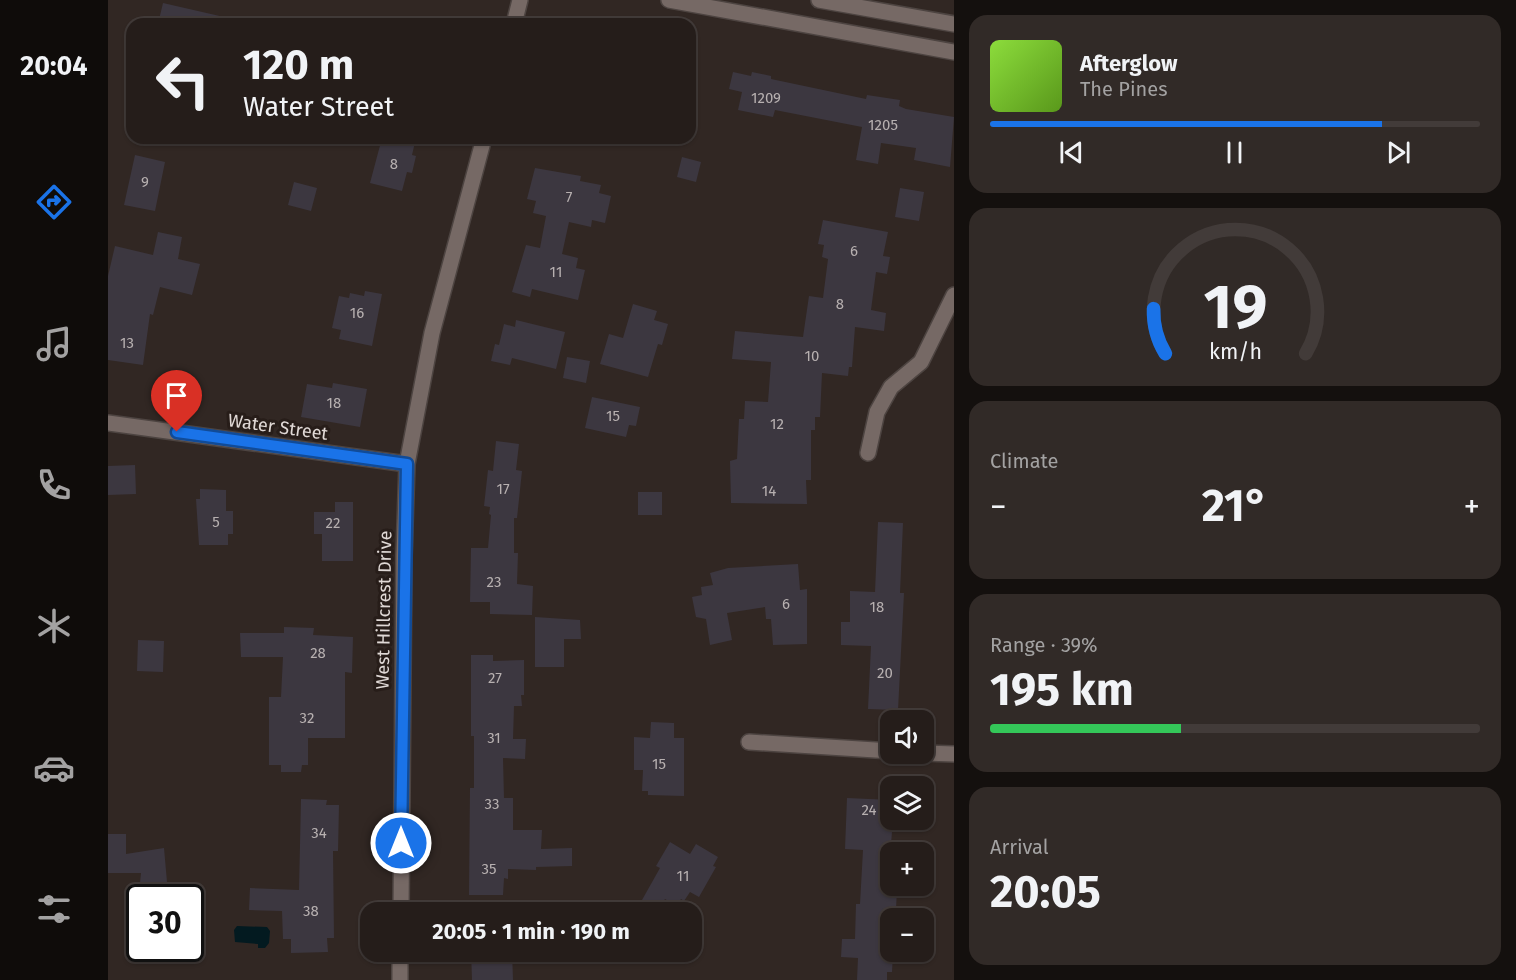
<!DOCTYPE html>
<html lang="en">
<head>
<meta charset="utf-8">
<style>
  :root { --surface:#251d1a; --page:#312a27; --text:#f1f3f6; --muted:#a3a2a2; --line:#423b39; --accent:#1a73e8 }
  body { margin:0; font-family:"Fira Sans",sans-serif; background:var(--page); color:var(--text); height:100vh; display:flex; flex-direction:column; font-size:22px; white-space:nowrap }
  * { box-sizing:border-box; margin:0 }
  p { font-size:20px; color:var(--muted) }
  .icon { flex:none; width:33px; height:33px; fill:none; stroke:currentColor; stroke-width:2; stroke-linecap:round; stroke-linejoin:round }
  .map { position:relative; flex:1; overflow:hidden }
  .sheet { display:flex; flex-direction:column; gap:15px; padding:15px; background:#14100e; width:562px }
  .sheet>* { flex:none }
  .hud { position:absolute; left:18px; top:18px; width:570px; height:126px; border-radius:18px; box-shadow:0 2px 4px #0004,0 0 0 2px var(--line); background:#251d1a; color:var(--text); overflow:hidden }
  .fabs { position:absolute; left:772px; top:710px; display:grid; gap:12px }
  .fabs a { display:grid; place-items:center; width:54px; height:54px; border-radius:12px; background:var(--surface); box-shadow:0 2px 4px #0004,0 0 0 2px var(--line); font-size:30px }
  .speed { position:absolute; left:18px; top:884px; display:flex; gap:12px; font-size:30px; font-weight:700; text-align:center }
  .speed>* { display:grid; place-content:center; width:78px; height:78px; border-radius:50%; background:var(--surface); box-shadow:0 2px 4px #0004,0 0 0 2px var(--line); line-height:1 }
  .speed .limit { border:3px solid #111; border-radius:9px; background:#fff; color:#111 }
  .pin { position:absolute; display:grid; place-items:center; width:51px; height:51px; color:#fff; margin:-62px -26px; border-radius:50% 50% 50% 0; rotate:-45deg; box-shadow:0 0 6px #0007 }
  .pin .icon { rotate:45deg }
  .me { position:absolute; width:66px; margin:-33px; rotate:0deg; stroke-linejoin:round; filter:drop-shadow(0 0 4px #0008) }
  .turn { display:flex; align-items:center; gap:21px; height:126px; padding:0 18px; font-size:27px }
  .turn .icon { width:78px; height:78px; stroke-width:2.5 }
  .turn b { display:block; font-size:42px; line-height:51px }
  .big { font-size:45px; font-weight:700; line-height:1.1 }
  .sheet .tile { flex:1; display:flex; flex-direction:column; justify-content:center; gap:9px; min-width:0; padding:0 21px; border-radius:18px; background:var(--page) }
  .sheet .dial { align-items:center; gap:0 }
  .dial svg { height:156px; overflow:visible; fill:none; stroke:var(--line); stroke-width:7; stroke-linecap:round; text-anchor:middle }
  .dial text { fill:var(--text); stroke:none }
  .song { display:flex; align-items:center; gap:18px }
  .cover { width:72px; height:72px; border-radius:9px; background:linear-gradient(135deg,hsl(90 70% 55%),hsl(90 70% 35%)) }
  .played { height:6px; border-radius:3px; background:linear-gradient(90deg,var(--accent) 80%,var(--line) 80%) }
  .keys { display:flex; justify-content:space-around; direction:ltr }
  .heat { display:flex; justify-content:space-between; align-items:center; font-size:33px; direction:ltr }
  .charge { height:9px; border-radius:4px; background:linear-gradient(90deg,#34c759 39%,var(--line) 0) }
  .trip { position:absolute; left:252px; top:902px; width:342px; height:60px; border-radius:18px; background:var(--surface); box-shadow:0 2px 4px #0004,0 0 0 2px var(--line); font-weight:700; line-height:60px; text-align:center }
  main { display:flex; flex:1; min-height:0 }
  .dock { display:flex; flex-direction:column; width:108px; justify-content:space-around; align-items:center; background:#0f0c0a; color:var(--muted) }
  .dock .icon { width:42px; height:42px }
  .dock .selected { color:var(--accent) }
  .dock b { font-size:27px; color:var(--text) }
  .map>svg:first-child { display:block }
  .water { fill:#031a20 }
  .building { fill:#3c3740 }
  .lines { fill:none; stroke-linecap:round; stroke-linejoin:round }
  .minor-casing { stroke:#4d4441; stroke-width:18 }
  .minor { stroke:#766965; stroke-width:15 }
  .route-casing { stroke:#114b97; stroke-width:15 }
  .route { stroke:#1a73e8; stroke-width:10 }
  .labels { text-anchor:middle; dominant-baseline:central; stroke-width:6; stroke-linejoin:round; paint-order:stroke }
  .number-label { font-size:15px; fill:#b7b0b0 }
  .street-label { font-size:18px; fill:#e0d9d6; stroke:#271d19 }
</style>
</head>
<body>
<main>
<nav class="dock">
<b>20:04</b>
<svg class="icon selected" aria-label="directions" viewBox="0 0 24 24"><path d="M12 3l9 9-9 9-9-9zM9 14v-3h6M13 9l2 2-2 2"/></svg>
<svg class="icon" aria-label="music" viewBox="0 0 24 24"><path d="M9 18V5l10-2v13"/><circle cx="6" cy="18" r="3"/><circle cx="16" cy="16" r="3"/></svg>
<svg class="icon" aria-label="phone" viewBox="0 0 24 24"><path d="M5 4h4l2 5-3 2q2 4 5 5l2-3 5 2v4C11 20 4 13 5 4z"/></svg>
<svg class="icon" aria-label="climate" viewBox="0 0 24 24"><path d="M12 3v18M4 7l16 10M4 17L20 7"/></svg>
<svg class="icon" aria-label="car" viewBox="0 0 24 24"><path d="M5 17H2v-5l4-1 3-4h7l3 4 3 1v5h-3M9 17h6M6 11h13"/><circle cx="7" cy="17" r="2"/><circle cx="17" cy="17" r="2"/></svg>
<svg class="icon" aria-label="filters" viewBox="0 0 24 24"><path d="M4 7h16M4 17h16"/><circle cx="9" cy="7" r="2"/><circle cx="15" cy="17" r="2"/></svg>
</nav>
<div class="map">
<svg width="846" height="980" viewBox="0 0 846 980">
  <rect width="100%" height="100%" fill="#312723"/>
  <path class="water" d="M129 926 159 927 162 931 161 943 157 948H150V944L127 942 126 930Z"/>
  <path class="building" d="M55 3 116 17 115 24H50Z
    M625 72 643 76 644 72 663 76V79L758 99 759 95 792 100 791 106 798 109 846 117 842 167 806 160 808 148 773 143 770 164 748 160 754 127 667 110 665 117 630 110 634 92 621 89Z
    M274 138H308L304 155 308 156 304 173 299 172 294 191 262 183Z
    M27 155 57 162 47 211 16 205Z
    M574 157 593 162 588 182 569 177Z
    M427 168 473 176 472 181 493 185 491 193 503 196 497 223 484 220 483 227 461 222 454 254 470 258 468 268 477 270 470 300 424 289 422 297 404 292 418 245 432 248 438 216 425 213 428 201 419 199Z
    M186 182 209 188 203 211 180 205Z
    M792 188 816 192 811 221 787 217Z
    M715 220 780 232 775 256 782 257 779 274 768 272 763 310 778 313 776 331 747 327 744 367H741L740 376 714 373 712 417H707V430H703V480H698L699 504 623 503 622 461 629 459 631 419H636L637 401 660 402 663 362 624 359 627 331 695 337 701 296 715 298 720 259 714 257 716 245 710 244Z
    M50 232 74 237 70 259 92 264 84 295 52 287 45 315 42 314 35 365 0 360V276L7 246 45 255Z
    M257 291 274 294 264 346 231 339 233 330 224 328 231 296 241 298 242 293 256 296Z
    M525 304 549 311 546 320 560 324 554 345 550 344 540 377 492 364 501 334 515 338Z
    M408 320 457 332 448 369 404 358 402 365 383 361 387 344 391 345 396 324 407 327Z
    M459 357 482 361 478 383 455 378Z
    M225 383 259 389 252 427 193 417 199 384 224 388Z
    M484 397 532 407 528 426 521 425 518 437 477 428Z
    M388 441 411 444 408 470 414 471 409 518H406V553H410L409 584 425 586 424 615 382 614V602H362L363 548H380L383 515 381 514 382 507 376 506 380 470 385 471Z
    M27 465 28 494 0 495V466Z
    M92 489 118 490V511H125V534H120V545H91L88 499H92Z
    M530 492H554V515H530Z
    M227 502H245V561H214V534H206V512H227Z
    M770 522 795 523 792 593H796L790 710 760 709 763 646 733 645V622H742V591L767 592Z
    M690 564 692 590 699 589V644L665 645 663 619H658L657 607 619 613 624 640 602 645 598 619 588 617 584 597 594 595 593 587 605 585 602 573 620 568Z
    M427 617 472 620 473 639H456V667H427Z
    M176 627 206 628 205 635 245 637 244 673 237 672V738H200V765H194L193 772H173V765H161V697H173L175 657H133L132 633H176Z
    M30 640 56 641 55 672 29 671Z
    M363 655H385V661L416 660V695H413L414 706H406L405 739H418L417 759 395 758 396 798H405V830H434L433 849 464 848V866L428 867V870L400 869V879L396 878 395 895H361L362 788H366V736H363Z
    M543 722 566 723V738H576V796L540 795V791H534L535 770H526V737L542 738Z
    M739 798 783 800 785 819 781 870 783 871V890H789L788 909 781 908 780 954H785L784 972H779V980H749L750 958 733 957 734 939H747L748 904H752L755 850 737 849Z
    M193 799 219 800 218 805H231L230 851H225L226 938H219L220 952 183 953V939H175L174 911 141 910 142 888 191 890Z
    M0 834H18V854L56 848 59 882 32 883 33 873H0Z
    M562 842 582 854 588 844 610 857 605 866 608 867 591 897 582 892 576 901 573 899 569 906 557 899 551 910 534 900 552 868 548 866Z
    M363 951H404L405 980H364Z"/>
  <g class="lines">
    <g class="minor-casing">
      <path id="minor" d="M561 0 846 52
        M711 0 846 24
        M406 24 412 0
        M0 423 299 464
        M760 453 769 412 783 387 813 362 846 295
        M641 742 783 751
        M816 753 846 754
        M293 912 296 555 299 464 324 333 376 138
        M292 980V951"/>
    </g>
    <use href="#minor" class="minor"/>
  </g>
  <g class="lines">
    <g class="route-casing">
      <path id="route" d="M69 432 299 464 293 843"/>
    </g>
    <use href="#route" class="route"/>
  </g>
  <g class="labels">
    <g class="number-label">
      <text x="658" y="98">1209</text>
      <text x="775" y="125">1205</text>
      <text x="286" y="164">8</text>
      <text x="37" y="182">9</text>
      <text x="461" y="197">7</text>
      <text x="746" y="251">6</text>
      <text x="448" y="272">11</text>
      <text x="732" y="304">8</text>
      <text x="249" y="313">16</text>
      <text x="19" y="343">13</text>
      <text x="704" y="356">10</text>
      <text x="226" y="403">18</text>
      <text x="505" y="416">15</text>
      <text x="669" y="424">12</text>
      <text x="395" y="489">17</text>
      <text x="661" y="491">14</text>
      <text x="108" y="522">5</text>
      <text x="225" y="523">22</text>
      <text x="386" y="582">23</text>
      <text x="678" y="604">6</text>
      <text x="769" y="607">18</text>
      <text x="210" y="653">28</text>
      <text x="777" y="673">20</text>
      <text x="387" y="678">27</text>
      <text x="199" y="718">32</text>
      <text x="386" y="738">31</text>
      <text x="551" y="764">15</text>
      <text x="384" y="804">33</text>
      <text x="761" y="810">24</text>
      <text x="211" y="833">34</text>
      <text x="381" y="869">35</text>
      <text x="575" y="876">11</text>
      <text x="203" y="911">38</text>
    </g>
    <g class="street-label">
      <text transform="translate(170 427) rotate(8)">Water Street</text>
      <text transform="translate(276 610) rotate(-89)">West Hillcrest Drive</text>
    </g>
  </g>
</svg>
<div class="fabs">
<a><svg class="icon" aria-label="sound" viewBox="0 0 24 24"><path d="M4 9h4l5-4v14l-5-4H4zM17 9q2 3 0 6"/></svg></a>
<a><svg class="icon" aria-label="layers" viewBox="0 0 24 24"><path d="M12 4l9 5-9 5-9-5zM3 14l9 5 9-5"/></svg></a>
<a>+</a>
<a>−</a>
</div>
<div class="speed"><div class="limit">30</div></div>
<div class="pin" style="left:69px;top:432px;background:#d93025"><svg class="icon" aria-label="arrive" viewBox="0 0 24 24"><path d="M6 21V4h12l-3 4 3 4H6"/></svg></div>
<svg class="me" style="left:293px;top:843px" viewBox="-20 -20 40 40"><circle r="17" fill="#1a73e8" stroke="#fff" stroke-width="3"/><path d="M0-11L8 9 0 5-8 9z" fill="#fff"/></svg>
<div class="trip">20:05 · 1 min · 190 m</div>
<div class="hud">
<div class="turn"><svg class="icon" aria-label="left" viewBox="0 0 24 24"><path d="M17 20v-9H6M10 6l-5 5 5 5"/></svg><div><b>120 m</b>Water Street</div></div>
</div>
</div>
<section class="sheet">
<div class="tile">
<div class="song"><i class="cover"></i><div><b>Afterglow</b><p>The Pines</p></div></div>
<div class="played"></div>
<div class="keys"><svg class="icon" aria-label="previous" viewBox="0 0 24 24"><path d="M18 5L8 12l10 7zM5 5v14"/></svg><svg class="icon" aria-label="pause" viewBox="0 0 24 24"><path d="M8 5v14M16 5v14"/></svg><svg class="icon" aria-label="next" viewBox="0 0 24 24"><path d="M6 5l10 7-10 7zM19 5v14"/></svg></div>
</div>
<div class="tile dial"><svg viewBox="0 0 100 80">
<path d="M14 69A42 42 0 1 1 86 69"/>
<path d="M14 69A42 42 0 0 1 8 46" stroke="#1a73e8"/>
<text x="50" y="56" font-size="32" font-weight="700">19</text>
<text x="50" y="72" font-size="11">km/h</text>
</svg></div>
<div class="tile"><p>Climate</p>
<div class="heat"><a>−</a><b class="big">21°</b><a>+</a></div>
</div>
<div class="tile"><p>Range · 39%</p><b class="big">195 km</b><div class="charge"></div></div>
<div class="tile"><p>Arrival</p><b class="big">20:05</b></div>
</section>
</main>
</body>
</html>
